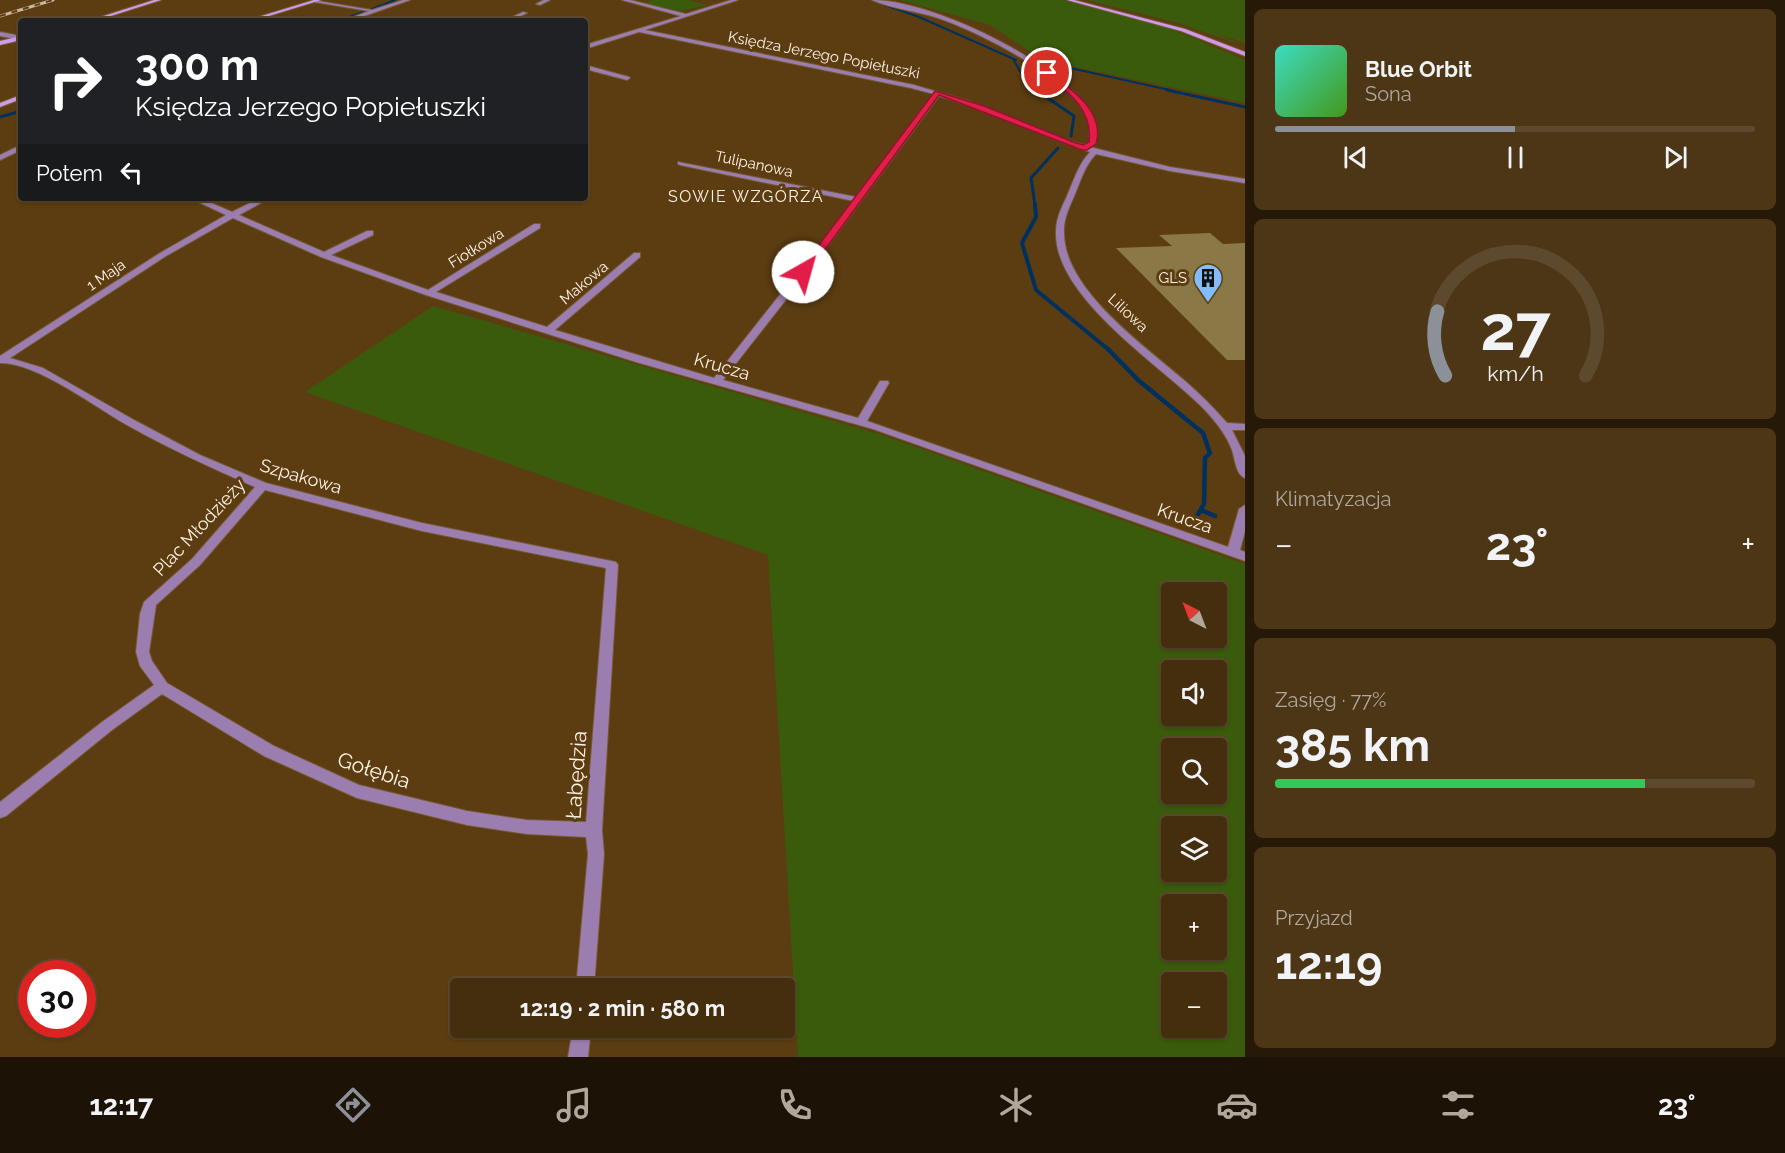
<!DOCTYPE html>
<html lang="pl">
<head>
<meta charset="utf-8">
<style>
  :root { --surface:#452e0d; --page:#4c3616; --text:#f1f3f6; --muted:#b0a89d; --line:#5d4a2e; --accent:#8c9099 }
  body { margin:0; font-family:Raleway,sans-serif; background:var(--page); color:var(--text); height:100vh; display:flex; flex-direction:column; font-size:22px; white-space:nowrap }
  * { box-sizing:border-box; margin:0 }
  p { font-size:20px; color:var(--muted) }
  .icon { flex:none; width:33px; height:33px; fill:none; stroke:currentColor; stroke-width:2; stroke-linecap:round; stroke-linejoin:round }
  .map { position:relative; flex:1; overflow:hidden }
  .panel { display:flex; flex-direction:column; gap:9px; padding:9px; background:#261907; width:540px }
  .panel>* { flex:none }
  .hud { position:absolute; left:18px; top:18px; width:570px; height:183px; border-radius:6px; box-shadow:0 2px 4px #0004,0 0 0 2px var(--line); background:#202124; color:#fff; overflow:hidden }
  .needle { width:39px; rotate:318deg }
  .buttons { position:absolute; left:1161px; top:582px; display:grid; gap:12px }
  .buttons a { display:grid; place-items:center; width:66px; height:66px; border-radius:6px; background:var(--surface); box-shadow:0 2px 4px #0004,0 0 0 2px var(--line); font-size:30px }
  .speed { position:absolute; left:18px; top:960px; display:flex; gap:12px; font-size:30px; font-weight:700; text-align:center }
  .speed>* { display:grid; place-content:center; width:78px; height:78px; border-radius:50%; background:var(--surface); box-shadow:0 2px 4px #0004,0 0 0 2px var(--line); line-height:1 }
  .speed .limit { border:9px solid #d22; background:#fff; color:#111 }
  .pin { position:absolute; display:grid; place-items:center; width:51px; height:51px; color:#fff; margin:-26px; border:3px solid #fff; border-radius:50%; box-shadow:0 2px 6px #0007 }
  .me { position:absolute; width:66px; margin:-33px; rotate:38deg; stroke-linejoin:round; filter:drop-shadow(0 0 4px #0008) }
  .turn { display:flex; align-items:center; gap:21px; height:126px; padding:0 18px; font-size:27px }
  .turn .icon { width:78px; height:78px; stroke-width:2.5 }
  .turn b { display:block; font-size:42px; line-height:51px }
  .then { display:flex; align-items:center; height:57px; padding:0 18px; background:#0003; gap:12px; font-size:22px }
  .big { font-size:45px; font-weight:700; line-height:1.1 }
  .panel .widget { flex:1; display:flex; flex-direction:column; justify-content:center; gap:9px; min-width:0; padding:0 21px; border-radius:9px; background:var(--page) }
  .panel .dial { align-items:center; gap:0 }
  .dial svg { height:156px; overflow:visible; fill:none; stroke:var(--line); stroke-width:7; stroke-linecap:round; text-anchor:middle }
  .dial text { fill:var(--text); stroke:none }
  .song { display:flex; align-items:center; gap:18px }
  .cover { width:72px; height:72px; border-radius:9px; background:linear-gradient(135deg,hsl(170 70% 55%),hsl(100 70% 35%)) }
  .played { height:6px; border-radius:3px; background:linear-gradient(90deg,var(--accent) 50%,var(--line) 50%) }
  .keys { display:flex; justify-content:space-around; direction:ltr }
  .heat { display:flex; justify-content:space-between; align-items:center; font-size:33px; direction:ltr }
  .charge { height:9px; border-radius:4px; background:linear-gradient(90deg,#34c759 77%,var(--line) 0) }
  .trip { position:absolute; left:450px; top:978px; width:345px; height:60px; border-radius:6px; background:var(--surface); box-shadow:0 2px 4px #0004,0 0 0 2px var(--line); font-weight:700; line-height:60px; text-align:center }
  .dock { display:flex; height:96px; justify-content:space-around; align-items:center; background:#1c1205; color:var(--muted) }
  .dock .icon { width:42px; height:42px }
  .dock .on { color:var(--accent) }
  .dock b { font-size:27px; color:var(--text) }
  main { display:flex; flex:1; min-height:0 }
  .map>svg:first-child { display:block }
  .green { fill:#395b0b; fill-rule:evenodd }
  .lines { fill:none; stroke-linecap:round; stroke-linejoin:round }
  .stream-far3 { stroke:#00315e; stroke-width:2 }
  .stream-far2 { stroke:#00315e; stroke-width:3 }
  .stream-far1 { stroke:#00315e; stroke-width:4 }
  .stream { stroke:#00315e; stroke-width:4.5 }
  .building { fill:#8a7947 }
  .street-casing { stroke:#765a33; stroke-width:2 }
  .secondary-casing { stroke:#765a33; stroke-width:2 }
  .street { fill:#9b7eaf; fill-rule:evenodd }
  .secondary { fill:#cc9ceb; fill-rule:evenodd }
  .rail-casing { stroke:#cab7a0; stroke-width:3 }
  .rail { stroke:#5c3d11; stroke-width:2; stroke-dasharray:6; stroke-linecap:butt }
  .route { fill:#e11d48; stroke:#92132f; stroke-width:1.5 }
  .labels { text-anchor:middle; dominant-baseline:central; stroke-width:6; stroke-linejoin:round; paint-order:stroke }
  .far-street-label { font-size:15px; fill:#fef2e5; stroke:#5c3d11 }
  .far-poi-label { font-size:15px; fill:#fef2e5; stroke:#5c3d11; text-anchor:end }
  .far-neighbourhood-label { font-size:16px; letter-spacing:1.5px; fill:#fef2e5; stroke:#5c3d11 }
  .street-label { font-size:18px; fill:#fef2e5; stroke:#5c3d11 }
  .near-street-label { font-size:21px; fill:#fef2e5; stroke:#5c3d11 }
</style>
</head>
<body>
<main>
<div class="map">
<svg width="1245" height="1057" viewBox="0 0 1245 1057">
  <rect width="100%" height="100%" fill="#5c3d11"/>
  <path class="green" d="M652 0H688L707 5 680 11 643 4Z
    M900 0H1063L1162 26 1245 57 1183 34 1245 60V103L1052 62 1037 56 990 25Z
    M1087 0H1245V43L1215 33 1245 46 1178 23Z
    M433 306 879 434 1245 564V1057H798L768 555 305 392ZM1172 592H1216V638H1172ZM1216 670V716H1172V670ZM1216 748V794H1172V748ZM1172 826H1216V872H1172ZM1172 904H1216V950H1172ZM1216 982V1028H1172V982Z"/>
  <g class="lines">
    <path class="stream-far3" d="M885 5 919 17 1016 60
      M372 9 395 0
      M339 21 366 11
      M1013 59 1027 83
      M1052 64 1174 91
      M1029 85 1038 91"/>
    <path class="stream-far2" d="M1036 90 1074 116 1071 136
      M1167 90 1245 107
      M0 117 21 111
      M1035 205 1031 178 1058 148"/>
    <path class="stream-far1" d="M1035 204 1036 217 1022 243 1036 290 1109 350"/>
    <path class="stream" d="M1108 349 1138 380 1203 433 1210 453 1205 458 1204 504 1193 523
      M1201 510 1215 516"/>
  </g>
  <path class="building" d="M1210 233 1223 244 1245 243V360H1227L1116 248 1172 246 1159 235Z"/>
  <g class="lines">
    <g class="street-casing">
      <path id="street" d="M312 0 372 10 403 0H410L350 21H343L369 11 314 2Z
        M544 0H550L540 5 536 4Z
        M622 0H630L686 14 731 0H738L645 30 914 85 968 101 1053 136 1084 145 1090 142C1089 136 1090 129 1089 124 1079 81 977 31 938 18 917 11 892 9 872 0 930 0 1045 56 1082 101 1093 114 1095 127 1096 143L1090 147 1170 167 1245 179V183L1170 171 1096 154C1085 165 1081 180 1075 194 1070 206 1063 219 1064 233 1064 290 1146 347 1185 381 1200 394 1214 408 1227 423L1245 424V430H1232L1245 456V478C1236 475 1235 459 1232 450 1226 434 1216 422 1204 409 1162 366 1053 297 1056 231 1056 218 1062 207 1067 196 1074 180 1078 165 1090 152 1039 135 990 111 939 96L821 255 723 380 858 418 880 381H888L889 383 867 421 1228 547 1239 509 1245 505V531L1240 550 1245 552V561L873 429 636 362 426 295 321 257 233 218 166 256 10 358 43 368 134 420 200 455 266 483 422 523 616 562 618 565 602 830 604 854 594 988H576L588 854 586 837 527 834 467 825 357 798 264 756 162 694 112 730 6 816 0 818V802L102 722 154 685 140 666 136 652 140 614 144 602 192 559 255 487C211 468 168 448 127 425 95 407 36 362 0 363V356L160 253 226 215 190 198H200L232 212 260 198H270L239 215 324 252 367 231H373V235L331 255 428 290 534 224H540V228L436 292 547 327 634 253H640V257L555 330 714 378 854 201 680 165 678 164V162L856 197 934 94 911 88 639 32 585 49V45L681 16ZM265 490 422 531 606 568 586 822 527 820 467 811 359 785 274 746 167 683 152 661 149 652 156 605 200 565Z
        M523 12 527 13 510 21H504Z
        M0 32 21 36V40L0 36Z
        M585 65 629 77 630 78 627 80 585 69Z
        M21 145V150L0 160V155Z
        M573 1028H591L588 1057H568Z"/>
    </g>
    <g class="secondary-casing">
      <path id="secondary" d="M154 0H161L95 21H88Z
        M314 0H321L252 21H245Z
        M1067 0H1074L1185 29 1245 52V56L1181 31Z
        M21 36V40L0 45V41Z
        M21 95V99L0 107V103Z"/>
    </g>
    <use href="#street" class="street"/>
    <use href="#secondary" class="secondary"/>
    <g class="rail-casing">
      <path id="rail" d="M0 16 53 0"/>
    </g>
    <use href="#rail" class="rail"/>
  </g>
  <path class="route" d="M1045 72H1049C1071 89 1106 112 1096 144L1087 150H1082L939 95 807 274H800V270L935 91 984 106 1073 142 1083 145 1089 142C1093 109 1068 92 1045 74Z"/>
  <defs>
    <g id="building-pin" transform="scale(1.5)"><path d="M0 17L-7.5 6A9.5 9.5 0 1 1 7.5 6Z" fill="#82bcfa" stroke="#5c3d11"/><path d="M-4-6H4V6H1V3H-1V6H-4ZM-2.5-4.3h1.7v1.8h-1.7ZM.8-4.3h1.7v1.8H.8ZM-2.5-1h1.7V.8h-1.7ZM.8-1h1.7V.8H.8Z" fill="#111"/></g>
  </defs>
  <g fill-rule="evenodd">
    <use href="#building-pin" x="1208" y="278"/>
  </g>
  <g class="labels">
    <g class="far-street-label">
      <text transform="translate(824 55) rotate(11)">Księdza Jerzego Popiełuszki</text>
      <text transform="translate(754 164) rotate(12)">Tulipanowa</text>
      <text transform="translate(476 248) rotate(-32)">Fiołkowa</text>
      <text transform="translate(106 275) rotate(-34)">1 Maja</text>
      <text transform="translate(584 283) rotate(-40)">Makowa</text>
      <text transform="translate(1128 313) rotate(43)">Liliowa</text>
    </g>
    <g class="far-poi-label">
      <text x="1187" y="278">GLS</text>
    </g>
    <g class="far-neighbourhood-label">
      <text x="746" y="196">SOWIE WZGÓRZA</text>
    </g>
    <g class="street-label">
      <text transform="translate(722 366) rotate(16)">Krucza</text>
      <text transform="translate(301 476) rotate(16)">Szpakowa</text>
      <text transform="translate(1185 518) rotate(19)">Krucza</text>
      <text transform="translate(199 527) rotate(-47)">Plac Młodzieży</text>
    </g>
    <g class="near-street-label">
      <text transform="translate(374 770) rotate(18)">Gołębia</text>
      <text transform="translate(576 775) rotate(-86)">Łabędzia</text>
    </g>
  </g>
</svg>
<div class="buttons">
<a><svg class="needle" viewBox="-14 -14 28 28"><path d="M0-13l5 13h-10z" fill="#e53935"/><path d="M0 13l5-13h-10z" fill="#b0a89d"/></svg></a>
<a><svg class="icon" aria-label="sound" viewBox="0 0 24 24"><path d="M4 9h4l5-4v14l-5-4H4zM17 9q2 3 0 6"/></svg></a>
<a><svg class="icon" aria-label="search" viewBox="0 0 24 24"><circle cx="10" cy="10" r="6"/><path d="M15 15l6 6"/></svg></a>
<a><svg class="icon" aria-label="layers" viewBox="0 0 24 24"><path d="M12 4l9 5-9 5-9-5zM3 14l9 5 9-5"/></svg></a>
<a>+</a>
<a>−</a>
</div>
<div class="speed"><div class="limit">30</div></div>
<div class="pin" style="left:1047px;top:73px;background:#d93025"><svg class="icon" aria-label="arrive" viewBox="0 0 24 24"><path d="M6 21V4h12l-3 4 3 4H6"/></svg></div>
<svg class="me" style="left:803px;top:272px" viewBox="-20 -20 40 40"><circle r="19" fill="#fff"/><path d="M0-13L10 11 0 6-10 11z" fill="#e11d48"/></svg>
<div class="trip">12:19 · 2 min · 580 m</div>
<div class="hud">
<div class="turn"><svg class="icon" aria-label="right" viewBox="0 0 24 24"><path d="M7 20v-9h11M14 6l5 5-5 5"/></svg><div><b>300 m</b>Księdza Jerzego Popiełuszki</div></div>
<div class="then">Potem<svg class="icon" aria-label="left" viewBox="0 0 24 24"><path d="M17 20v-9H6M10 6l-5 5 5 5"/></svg></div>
</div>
</div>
<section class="panel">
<div class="widget">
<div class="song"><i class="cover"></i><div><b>Blue Orbit</b><p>Sona</p></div></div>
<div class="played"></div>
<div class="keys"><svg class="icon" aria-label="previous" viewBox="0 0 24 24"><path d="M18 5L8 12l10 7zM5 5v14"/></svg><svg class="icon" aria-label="pause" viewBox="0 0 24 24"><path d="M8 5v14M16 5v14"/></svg><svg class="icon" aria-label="next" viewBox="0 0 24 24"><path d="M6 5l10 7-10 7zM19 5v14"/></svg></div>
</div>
<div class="widget dial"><svg viewBox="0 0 100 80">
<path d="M14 69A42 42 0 1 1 86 69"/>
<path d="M14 69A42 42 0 0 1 10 36" stroke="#8c9099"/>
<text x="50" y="56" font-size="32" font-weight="700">27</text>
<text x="50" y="72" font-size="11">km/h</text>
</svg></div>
<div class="widget"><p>Klimatyzacja</p>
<div class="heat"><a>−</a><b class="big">23°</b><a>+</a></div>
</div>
<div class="widget"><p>Zasięg · 77%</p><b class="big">385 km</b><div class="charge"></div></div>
<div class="widget"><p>Przyjazd</p><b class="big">12:19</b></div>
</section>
</main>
<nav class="dock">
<b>12:17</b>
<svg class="icon on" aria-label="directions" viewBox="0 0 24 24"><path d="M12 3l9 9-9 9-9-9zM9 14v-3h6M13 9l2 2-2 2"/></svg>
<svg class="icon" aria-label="music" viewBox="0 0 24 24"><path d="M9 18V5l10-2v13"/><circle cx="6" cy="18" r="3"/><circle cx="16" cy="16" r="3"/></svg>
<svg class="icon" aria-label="phone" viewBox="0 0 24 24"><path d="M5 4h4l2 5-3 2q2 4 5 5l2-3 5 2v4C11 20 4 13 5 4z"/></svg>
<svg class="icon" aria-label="climate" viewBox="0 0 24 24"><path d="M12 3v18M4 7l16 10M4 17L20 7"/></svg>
<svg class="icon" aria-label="car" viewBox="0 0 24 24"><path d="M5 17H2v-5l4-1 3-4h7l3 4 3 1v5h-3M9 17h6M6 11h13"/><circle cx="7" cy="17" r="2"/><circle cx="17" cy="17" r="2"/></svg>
<svg class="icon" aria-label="filters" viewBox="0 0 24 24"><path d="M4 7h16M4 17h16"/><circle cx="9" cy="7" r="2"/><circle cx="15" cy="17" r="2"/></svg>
<b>23°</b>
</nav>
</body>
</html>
